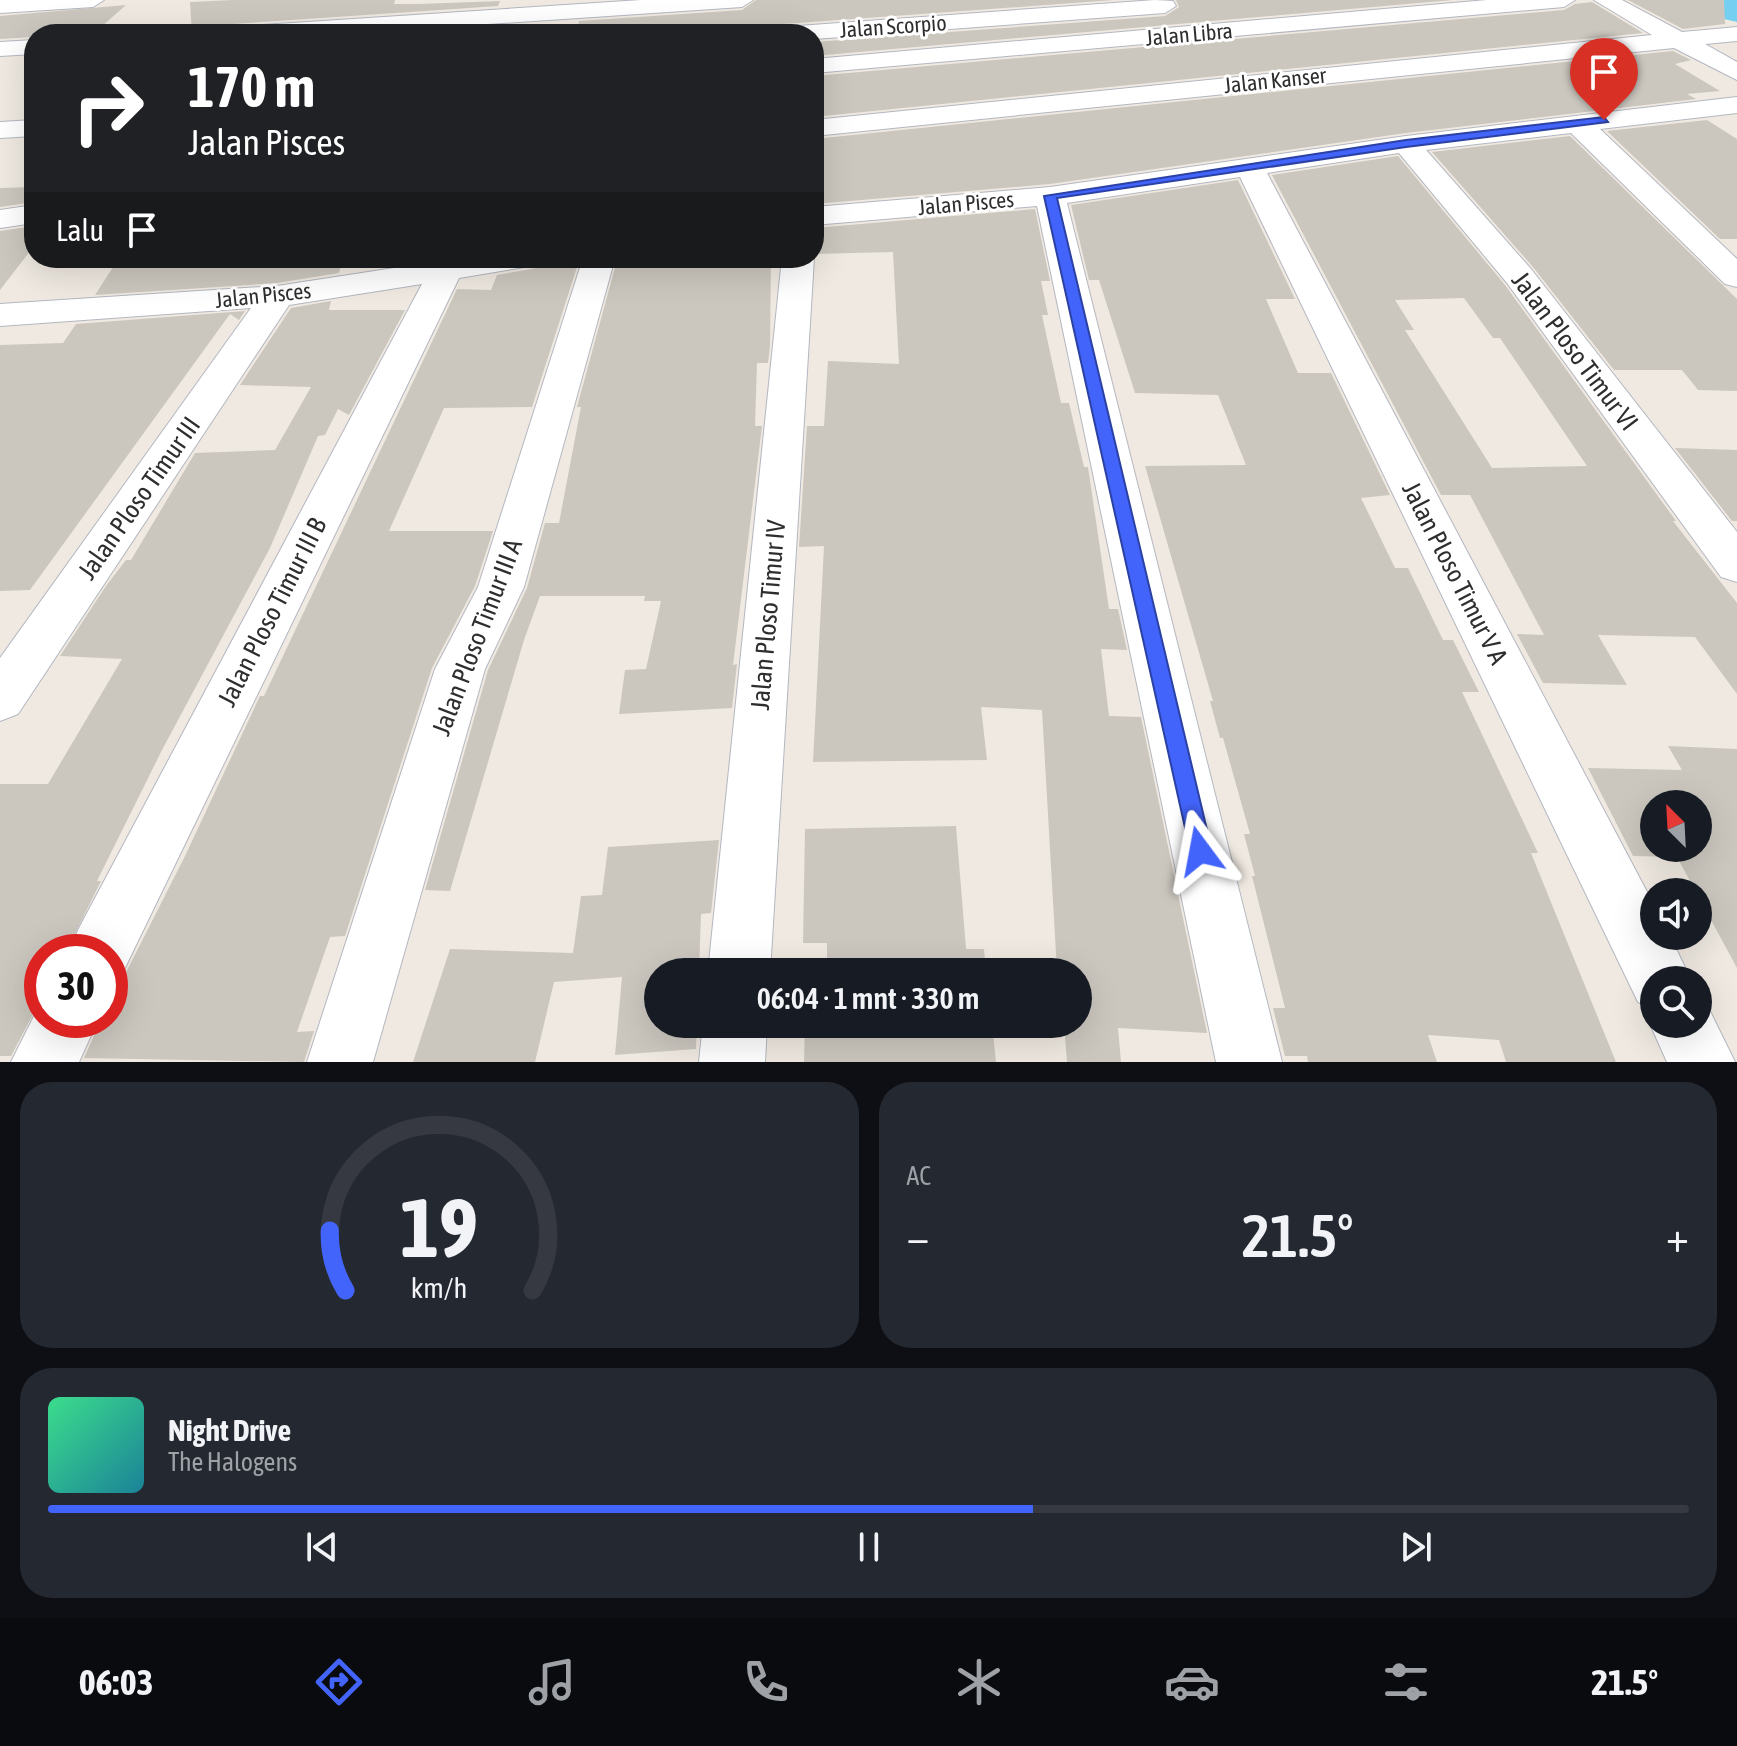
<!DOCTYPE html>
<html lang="id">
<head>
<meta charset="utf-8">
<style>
  :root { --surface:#171b24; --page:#242831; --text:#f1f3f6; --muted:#9ea1a6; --line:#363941; --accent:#4264fb }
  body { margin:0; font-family:"Asap Condensed",sans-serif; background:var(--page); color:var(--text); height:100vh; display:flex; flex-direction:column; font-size:30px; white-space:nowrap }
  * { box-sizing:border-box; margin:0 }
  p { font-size:26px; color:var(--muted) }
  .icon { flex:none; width:44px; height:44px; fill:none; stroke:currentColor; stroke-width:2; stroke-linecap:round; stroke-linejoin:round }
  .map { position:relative; height:1062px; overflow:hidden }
  .sheet { display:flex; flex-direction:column; gap:20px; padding:20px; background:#0d0f14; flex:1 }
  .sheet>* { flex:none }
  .top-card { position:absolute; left:24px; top:24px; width:800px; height:244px; border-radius:32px; box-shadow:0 8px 32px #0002; background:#202124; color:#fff; overflow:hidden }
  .needle { width:52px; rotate:336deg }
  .fabs { position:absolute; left:1640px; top:790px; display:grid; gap:16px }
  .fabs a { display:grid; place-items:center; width:72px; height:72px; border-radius:50%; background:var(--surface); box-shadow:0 8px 32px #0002; font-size:40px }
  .speed { position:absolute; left:24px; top:934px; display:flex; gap:16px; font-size:40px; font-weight:700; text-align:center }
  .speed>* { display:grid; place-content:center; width:104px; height:104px; border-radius:50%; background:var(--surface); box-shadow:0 8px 32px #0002; line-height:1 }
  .speed .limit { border:12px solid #d22; background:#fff; color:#111 }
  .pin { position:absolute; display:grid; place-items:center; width:68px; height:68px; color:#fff; margin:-82px -34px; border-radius:50% 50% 50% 0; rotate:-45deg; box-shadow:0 0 8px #0007 }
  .pin .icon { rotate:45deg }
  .me { position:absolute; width:88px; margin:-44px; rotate:347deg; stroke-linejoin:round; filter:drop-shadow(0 0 6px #0008) }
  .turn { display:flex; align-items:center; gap:28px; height:168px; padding:0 32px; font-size:36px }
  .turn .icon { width:104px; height:104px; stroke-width:2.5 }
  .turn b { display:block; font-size:56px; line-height:68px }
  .then { display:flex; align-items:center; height:76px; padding:0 32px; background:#0003; gap:16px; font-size:30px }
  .big { font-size:60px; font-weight:600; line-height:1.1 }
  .sheet .card { flex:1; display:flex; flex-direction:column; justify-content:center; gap:12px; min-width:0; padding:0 28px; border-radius:32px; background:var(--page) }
  .sheet .dial { align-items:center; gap:0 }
  .dial svg { height:208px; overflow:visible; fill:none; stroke:var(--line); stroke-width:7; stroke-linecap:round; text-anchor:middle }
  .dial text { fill:var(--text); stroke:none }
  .song { display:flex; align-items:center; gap:24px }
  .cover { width:96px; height:96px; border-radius:12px; background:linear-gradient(135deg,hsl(150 70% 55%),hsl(190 70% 35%)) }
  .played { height:8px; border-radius:4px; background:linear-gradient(90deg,var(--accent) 60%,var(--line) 60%) }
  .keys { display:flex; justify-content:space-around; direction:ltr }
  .heat { display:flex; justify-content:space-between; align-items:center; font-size:44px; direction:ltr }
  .sheet .tiles { flex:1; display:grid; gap:20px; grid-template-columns:1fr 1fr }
  .card:last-child { grid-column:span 2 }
  .trip { position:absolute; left:644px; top:958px; width:448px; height:80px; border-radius:40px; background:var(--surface); box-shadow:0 8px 32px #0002; font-weight:600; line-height:80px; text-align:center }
  .tabs { display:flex; height:128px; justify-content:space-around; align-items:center; background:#090b0e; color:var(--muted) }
  .tabs .icon { width:56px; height:56px }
  .tabs .on { color:var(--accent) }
  .tabs b { font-size:36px; color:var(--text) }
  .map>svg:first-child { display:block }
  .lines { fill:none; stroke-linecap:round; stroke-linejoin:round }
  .river { fill:#75cff0; fill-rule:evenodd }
  .building { fill:#cbc7bf; fill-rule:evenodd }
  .minor-casing { stroke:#b4b7c1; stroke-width:2 }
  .minor { fill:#fff; fill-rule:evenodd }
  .route { fill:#4264fb; stroke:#2b41a3; stroke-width:2 }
  .labels { text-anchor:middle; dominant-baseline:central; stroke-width:6; stroke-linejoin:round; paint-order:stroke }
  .far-street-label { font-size:22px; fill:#2e2e2e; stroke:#fff }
  .street-label { font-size:26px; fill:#2e2e2e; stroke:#fff }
</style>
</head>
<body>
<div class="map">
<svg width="1737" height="1062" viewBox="0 0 1737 1062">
  <rect width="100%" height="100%" fill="#efe9e1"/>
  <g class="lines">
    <path class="river" d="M1701 0H1737V22L1724 19Z"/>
  </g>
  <path class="building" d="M233 0H395L394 4H419L500 1 498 6 233 24 218 34H192L190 2Z
    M756 0H1114L784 24 769 34H577L579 21 742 10Z
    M1176 0H1453L814 56V42L1165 16 1179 7Z
    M1628 0H1724L1725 24 1683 29Z
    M1592 2 1643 33 814 117V76L1564 10 1575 4Z
    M126 5 93 34H34V37L0 39V16Z
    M490 27 487 34H383Z
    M1673 51 1691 60 1675 64 1720 91 1687 94 1696 99 1406 133 1050 184 814 204V139Z
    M1707 120 1737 139V239H1720L1607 131Z
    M1570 136 1737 299V391L1698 390 1682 370H1614L1533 267 1432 152Z
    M1398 156 1505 285 1676 521H1673L1737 603V694L1695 637 1598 635 1627 685 1543 683 1517 634 1544 635 1470 495H1441L1272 175ZM1464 298 1493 338H1500L1587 466 1492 468 1405 330H1414L1395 300Z
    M1238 180 1295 299H1266L1298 373H1331L1390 495 1361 498 1395 568H1408L1443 640H1453L1479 692H1462L1538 853H1531L1616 1062H1506L1499 1040 1428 1035 1437 1062H1308L1307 1056H1285L1273 1008H1285L1252 876H1255L1244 834H1250L1223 738H1220L1210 701H1213L1145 466 1246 465 1218 395 1135 393 1099 280H1089L1071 205Z
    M34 187V202L0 207V188Z
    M1035 209 1050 281H1041L1048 315H1042L1061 403H1069L1084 467H1088L1109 609H1118L1127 650 1101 649 1109 716 1141 717 1207 1033 1118 1028 1121 1062H1067L1064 1024H1078V972L1057 971 1042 710 981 707 987 760 813 762 824 546 799 547 807 426H824L828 361 899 364 893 252 814 254V228Z
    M34 226V246L0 290V231Z
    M119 258H343L339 273 277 283 95 295Z
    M636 258H771L770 346 768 363H757L755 426H762L733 665 737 664 732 708 619 714 625 670 646 669 661 601H644L645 596H540L524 640 450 891 425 890 488 670 527 588 545 523H559L581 407H577L617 260Z
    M555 261H579L532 407 444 408 389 531H493L475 586 432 668 345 936 330 937 297 1032 314 1031 304 1062 84 1058 101 1020H110V1004L185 856 260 696H264L457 289 491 290 497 275 554 265Z
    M331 301 329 310H405L349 415 338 409 325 435 318 436 270 548 162 750 97 881H101L66 952H42V997L11 1056H0V784H48L122 659 60 656 106 586 126 560H131L195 453 275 450 311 387 240 385 291 308Z
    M245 311 239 320 230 314 30 590 0 591V345L63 343 76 324Z
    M1675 448 1737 450V521H1732Z
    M1668 746 1737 749V968L1677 857 1633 856 1588 768 1682 770ZM1654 804H1698V848H1654Z
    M956 826 966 949H984L986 972H827V943H803L805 829Z
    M719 840 711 913 701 914 699 972H658V1024H697L696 1049 615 1055 622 977 554 982 535 1062H413L450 949 573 953 581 896 602 895 608 847Z
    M805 1024H992L996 1062H804Z"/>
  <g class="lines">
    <g class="minor-casing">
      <path id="minor" d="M0 0H104L93 7 0 13Z
        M641 0H753L742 7 338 34H221L233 27Z
        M1155 0 1173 1 1176 6 1165 13 814 39V34H772L784 27Z
        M1487 0H1575L1564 7 814 73V59Z
        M1594 0H1622L1682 32 1737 27V41L1705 44 1737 62V80L1674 48 814 136V120L1652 35Z
        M34 40V54L0 56V42Z
        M1737 97V113L1600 129 1737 259V287L1725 284 1571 133 1426 150 1531 269 1737 532V582L1721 577 1507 283 1399 153 1267 173 1654 905V936H1670L1691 980H1654V1009L1638 1002 1240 177 1067 203 1282 1062H1216L1037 206 814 225V207L1050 187 1406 136Z
        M34 120V136L0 138V122Z
        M34 205V223L0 228V210Z
        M459 258H540L536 265 459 278 122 974 110 978V952H69L78 930 422 284 289 305 18 714 0 721V658L251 308 0 326V304L277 286Z
        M583 258H615L524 587 485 669 373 1062H307L435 669 478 587Z
        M782 258H814L770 972H708Z
        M1698 999 1705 1001 1735 1062H1667L1650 1024 1654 1014V1024H1698Z
        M42 1000V1020H98L79 1062H11Z
        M703 1024H767L765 1062H699Z"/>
    </g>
    <use href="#minor" class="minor"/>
  </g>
  <path class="route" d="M1604 117 1608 122 1406 147 1057 198 1212 851 1209 859 1200 862 1192 859 1044 196 1406 140Z"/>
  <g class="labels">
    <g class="far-street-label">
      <text transform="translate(893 26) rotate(-4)">Jalan Scorpio</text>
      <text transform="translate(1189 34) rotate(-5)">Jalan Libra</text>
      <text transform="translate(1275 80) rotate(-6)">Jalan Kanser</text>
      <text transform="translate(966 203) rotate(-5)">Jalan Pisces</text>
      <text transform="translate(263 295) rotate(-6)">Jalan Pisces</text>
    </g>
    <g class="street-label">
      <text transform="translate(1575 351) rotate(53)">Jalan Ploso Timur VI</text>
      <text transform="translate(139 498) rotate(-55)">Jalan Ploso Timur III</text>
      <text transform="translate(1455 573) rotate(63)">Jalan Ploso Timur V A</text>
      <text transform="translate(272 612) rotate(-63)">Jalan Ploso Timur III B</text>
      <text transform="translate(768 615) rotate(-85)">Jalan Ploso Timur IV</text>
      <text transform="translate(477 637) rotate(-69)">Jalan Ploso Timur III A</text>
    </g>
  </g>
</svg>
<div class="fabs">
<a><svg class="needle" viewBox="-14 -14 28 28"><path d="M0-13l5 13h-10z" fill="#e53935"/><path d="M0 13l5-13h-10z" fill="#9ea1a6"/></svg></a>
<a><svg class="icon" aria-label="sound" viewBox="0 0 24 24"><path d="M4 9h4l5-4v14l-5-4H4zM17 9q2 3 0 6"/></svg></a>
<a><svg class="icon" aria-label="search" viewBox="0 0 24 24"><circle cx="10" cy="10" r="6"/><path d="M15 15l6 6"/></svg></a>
</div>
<div class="speed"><div class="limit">30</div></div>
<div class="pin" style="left:1604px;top:120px;background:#d93025"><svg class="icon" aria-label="arrive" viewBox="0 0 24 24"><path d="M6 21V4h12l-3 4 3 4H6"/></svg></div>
<svg class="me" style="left:1200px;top:851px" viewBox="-20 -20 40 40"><path d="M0-17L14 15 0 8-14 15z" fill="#4264fb" stroke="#fff" stroke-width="4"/></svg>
<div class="trip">06:04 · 1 mnt · 330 m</div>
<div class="top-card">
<div class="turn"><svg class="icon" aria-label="right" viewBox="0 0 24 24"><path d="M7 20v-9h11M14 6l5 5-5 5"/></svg><div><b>170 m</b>Jalan Pisces</div></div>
<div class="then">Lalu<svg class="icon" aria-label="arrive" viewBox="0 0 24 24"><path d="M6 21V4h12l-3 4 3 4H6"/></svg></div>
</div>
</div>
<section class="sheet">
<div class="tiles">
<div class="card dial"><svg viewBox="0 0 100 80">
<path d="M14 69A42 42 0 1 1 86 69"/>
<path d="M14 69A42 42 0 0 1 8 46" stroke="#4264fb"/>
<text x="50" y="56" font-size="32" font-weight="700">19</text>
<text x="50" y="72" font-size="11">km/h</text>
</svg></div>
<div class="card"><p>AC</p>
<div class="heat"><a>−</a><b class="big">21.5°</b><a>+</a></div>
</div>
<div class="card">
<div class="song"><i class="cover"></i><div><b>Night Drive</b><p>The Halogens</p></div></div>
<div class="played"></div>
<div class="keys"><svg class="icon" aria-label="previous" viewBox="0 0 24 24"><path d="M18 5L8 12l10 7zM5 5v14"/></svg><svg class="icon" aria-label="pause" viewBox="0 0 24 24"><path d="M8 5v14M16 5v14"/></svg><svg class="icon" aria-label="next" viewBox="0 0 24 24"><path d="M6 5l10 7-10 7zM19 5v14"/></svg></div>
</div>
</div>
</section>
<nav class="tabs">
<b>06:03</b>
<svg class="icon on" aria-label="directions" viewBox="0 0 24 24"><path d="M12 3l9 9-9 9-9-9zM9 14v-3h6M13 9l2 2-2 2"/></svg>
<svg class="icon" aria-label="music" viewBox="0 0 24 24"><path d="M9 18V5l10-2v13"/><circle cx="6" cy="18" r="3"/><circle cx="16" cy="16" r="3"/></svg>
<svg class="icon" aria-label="phone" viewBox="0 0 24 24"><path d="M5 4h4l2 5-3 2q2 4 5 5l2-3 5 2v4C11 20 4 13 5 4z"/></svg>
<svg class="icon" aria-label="climate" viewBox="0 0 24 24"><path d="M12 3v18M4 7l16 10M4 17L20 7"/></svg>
<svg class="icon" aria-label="car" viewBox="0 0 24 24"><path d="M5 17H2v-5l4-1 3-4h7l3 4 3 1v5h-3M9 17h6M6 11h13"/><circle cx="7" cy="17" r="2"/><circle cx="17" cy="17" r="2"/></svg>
<svg class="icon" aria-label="filters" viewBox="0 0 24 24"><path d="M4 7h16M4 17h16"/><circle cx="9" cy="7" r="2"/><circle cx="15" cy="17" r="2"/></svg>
<b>21.5°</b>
</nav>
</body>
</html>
